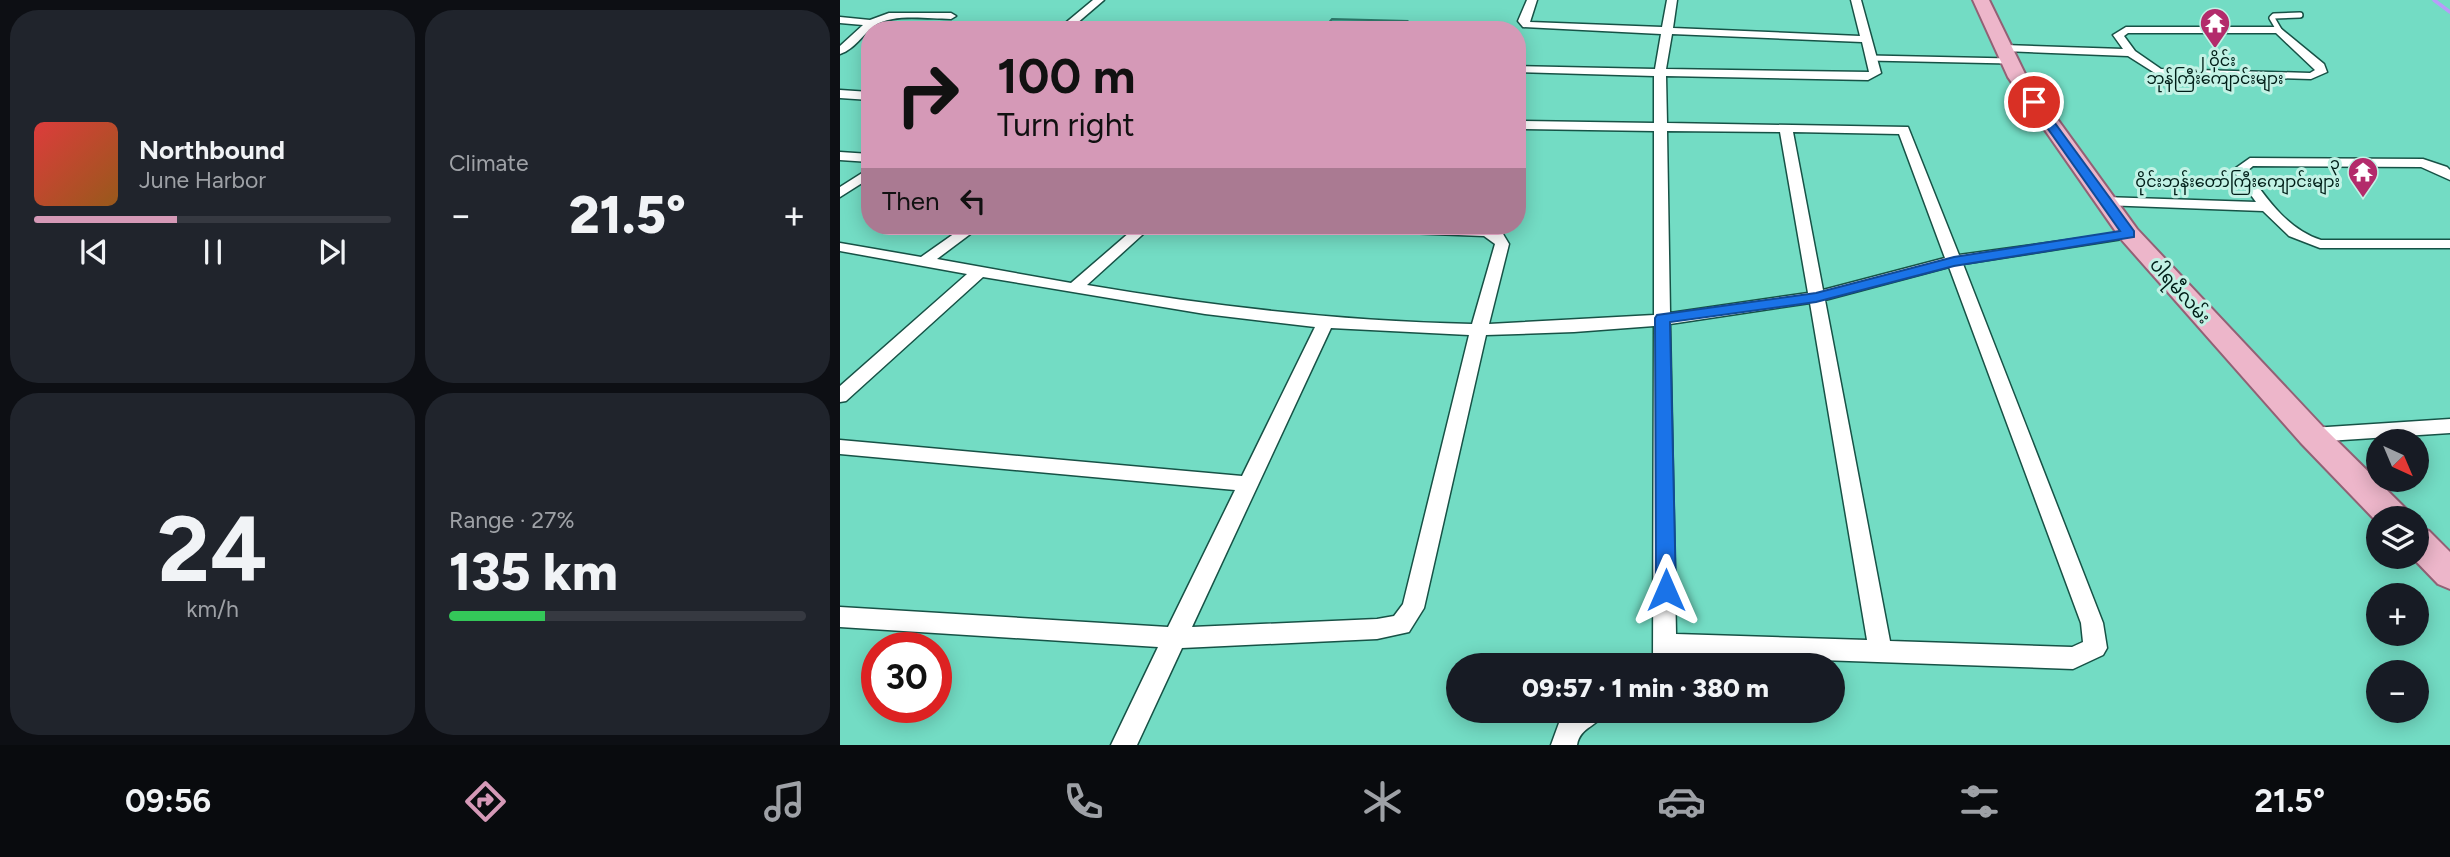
<!DOCTYPE html>
<html lang="en">
<head>
<meta charset="utf-8">
<style>
  :root { --surface:#171b24; --page:#20242c; --text:#f1f3f6; --muted:#9ea1a6; --line:#363941; --accent:#d599b7 }
  body { margin:0; font-family:Figtree,"Noto Sans Myanmar",sans-serif; background:var(--page); color:var(--text); height:100vh; display:flex; flex-direction:column; font-size:26px; white-space:nowrap }
  * { box-sizing:border-box; margin:0 }
  p { font-size:23px; color:var(--muted) }
  .icon { flex:none; width:38px; height:38px; fill:none; stroke:currentColor; stroke-width:2; stroke-linecap:round; stroke-linejoin:round }
  .map { position:relative; flex:1; overflow:hidden }
  .sheet { display:flex; flex-direction:column; gap:10px; padding:10px; background:#0d0f14; width:840px }
  .sheet>* { flex:none }
  .guide { position:absolute; left:21px; top:21px; width:665px; height:214px; border-radius:28px; box-shadow:0 4px 18px #0003; background:#d599b7; color:#111; overflow:hidden }
  .needle { width:46px; rotate:136deg }
  .tools { position:absolute; left:1526px; top:429px; display:grid; gap:14px }
  .tools a { display:grid; place-items:center; width:63px; height:63px; border-radius:50%; background:var(--surface); box-shadow:0 4px 18px #0003; font-size:35px }
  .speed { position:absolute; left:21px; top:632px; display:flex; gap:14px; font-size:35px; font-weight:700; text-align:center }
  .speed>* { display:grid; place-content:center; width:91px; height:91px; border-radius:50%; background:var(--surface); box-shadow:0 4px 18px #0003; line-height:1 }
  .speed .limit { border:10px solid #d22; background:#fff; color:#111 }
  .pin { position:absolute; display:grid; place-items:center; width:60px; height:60px; color:#fff; margin:-30px; border:4px solid #fff; border-radius:50%; box-shadow:0 2px 7px #0007 }
  .me { position:absolute; width:77px; margin:-38px; rotate:0deg; stroke-linejoin:round; filter:drop-shadow(0 0 5px #0008) }
  .turn { display:flex; align-items:center; gap:24px; height:147px; padding:0 21px; font-size:32px }
  .turn .icon { width:91px; height:91px; stroke-width:2.5 }
  .turn b { display:block; font-size:49px; line-height:60px }
  .then { display:flex; align-items:center; height:66px; padding:0 21px; background:#0003; gap:14px; font-size:26px }
  .big { font-size:52px; font-weight:800; line-height:1.1 }
  .sheet .widget { flex:1; display:flex; flex-direction:column; justify-content:center; gap:10px; min-width:0; padding:0 24px; border-radius:28px; background:var(--page) }
  .sheet .dial { align-items:center; gap:0 }
  .dial b { font-size:91px; line-height:1 }
  .song { display:flex; align-items:center; gap:21px }
  .cover { width:84px; height:84px; border-radius:10px; background:linear-gradient(135deg,hsl(0 70% 55%),hsl(30 70% 35%)) }
  .played { height:7px; border-radius:4px; background:linear-gradient(90deg,var(--accent) 40%,var(--line) 40%) }
  .keys { display:flex; justify-content:space-around; direction:ltr }
  .heat { display:flex; justify-content:space-between; align-items:center; font-size:38px; direction:ltr }
  .charge { height:10px; border-radius:5px; background:linear-gradient(90deg,#34c759 27%,var(--line) 0) }
  .sheet .tiles { flex:1; display:grid; gap:10px; grid-template-columns:repeat(2,1fr) }
  .trip { position:absolute; left:606px; top:653px; width:399px; height:70px; border-radius:35px; background:var(--surface); box-shadow:0 4px 18px #0003; font-weight:800; line-height:70px; text-align:center }
  .tabs { display:flex; height:112px; justify-content:space-around; align-items:center; background:#090b0e; color:var(--muted) }
  .tabs .icon { width:49px; height:49px }
  .tabs .current { color:var(--accent) }
  .tabs b { font-size:32px; color:var(--text) }
  main { display:flex; flex:1; min-height:0 }
  .map>svg:first-child { display:block }
  .lines { fill:none; stroke-linecap:round; stroke-linejoin:round }
  .stream { stroke:#b89cf9; stroke-width:3.5 }
  .service-casing { stroke:#175246; stroke-width:8 }
  .minor-casing { stroke:#175246; stroke-width:3 }
  .primary-casing { stroke:#926175; stroke-width:4 }
  .service { stroke:#fff; stroke-width:5 }
  .minor { fill:#fff; fill-rule:evenodd }
  .primary { fill:#edb6ca; fill-rule:evenodd }
  .shaded-wall { fill:#2e7a6b }
  .building { fill:#42af99; stroke:#2e7a6b; stroke-width:2 }
  .route { fill:#1a73e8; stroke:#114b97; stroke-width:2 }
  .labels { text-anchor:middle; dominant-baseline:central; stroke-width:6; stroke-linejoin:round; paint-order:stroke }
  .far-poi-label { font-size:16px; fill:#001e18; stroke:#c2f2e5 }
  .street-label { font-size:18px; fill:#001e18; stroke:#c2f2e5 }
</style>
</head>
<body>
<main>
<section class="sheet">
<div class="tiles">
<div class="widget">
<div class="song"><i class="cover"></i><div><b>Northbound</b><p>June Harbor</p></div></div>
<div class="played"></div>
<div class="keys"><svg class="icon" aria-label="previous" viewBox="0 0 24 24"><path d="M18 5L8 12l10 7zM5 5v14"/></svg><svg class="icon" aria-label="pause" viewBox="0 0 24 24"><path d="M8 5v14M16 5v14"/></svg><svg class="icon" aria-label="next" viewBox="0 0 24 24"><path d="M6 5l10 7-10 7zM19 5v14"/></svg></div>
</div>
<div class="widget"><p>Climate</p>
<div class="heat"><a>−</a><b class="big">21.5°</b><a>+</a></div>
</div>
<div class="widget dial"><b>24</b><p>km/h</p></div>
<div class="widget"><p>Range · 27%</p><b class="big">135 km</b><div class="charge"></div></div>
</div>
</section>
<div class="map">
<svg width="1610" height="745" viewBox="0 0 1610 745">
  <rect width="100%" height="100%" fill="#73dcc4"/>
  <g class="lines">
    <path class="stream" d="M1594 0 1610 12"/>
    <g class="service-casing">
      <path id="service" d="M1439 30 1432 18 1434 16 1460 15
        M1030 58 1170 61"/>
    </g>
    <g class="minor-casing">
      <path id="minor" d="M253 0H264L229 30H217Z
        M687 0H697L690 22 822 27 827 0H837L833 28 1020 36 1011 0H1021L1041 73 1028 80 826 76 827 123 1068 127 1119 255 1294 231 1296 234 1289 238 1123 264 1263 623 1267 648 1263 655 1233 669 837 655V665H813L814 326 734 332 646 335 584 608 569 632 537 639 342 648 297 745H271L318 647 0 627V607L328 627 395 490 0 454V440L402 476 475 327 365 314 143 277 6 401 0 402V386L127 274 0 251V243L81 257 125 226H141L97 259 231 283 297 226H312L247 285C375 307 502 321 632 324L655 244 644 236 490 230 483 226 646 228 663 234 669 244 649 324 814 315V131L677 129V121L814 123V76L677 72V66L815 69 821 34 683 27 678 21ZM832 34 1022 42 1029 72 826 69ZM827 131 940 132 968 293 830 313ZM953 132 1059 134 1105 258 983 290ZM1109 267 1241 623 1243 642 1232 647 1050 641 985 300ZM970 303 1027 640 836 634 830 324ZM491 328 629 335 563 604 554 616 537 619 352 627Z
        M49 13H111L116 16 111 19C88 19 53 13 34 26 22 35 15 49 0 54V46L23 25 0 23V17L30 20Z
        M1286 27H1439L1484 64 1487 72 1471 79 1318 75 1288 56 1164 51 1159 48 1164 45 1283 49 1273 35ZM1288 33H1436L1475 70 1470 73 1321 69 1295 51 1284 36Z
        M0 90 30 92V100L0 98Z
        M0 152 30 154V162L0 160Z
        M1410 158 1583 159 1607 167 1610 170V180L1581 167 1413 166 1407 171C1427 199 1447 229 1481 240H1610V248H1480L1449 236 1423 211 1263 205 1256 201 1263 197 1416 202 1393 170Z
        M30 168V178L0 197V187Z
        M1610 419V433L1472 442 1465 440 1463 435 1465 430 1472 428Z
        M730 710H767C760 726 740 726 737 745H711L719 723Z"/>
    </g>
    <g class="primary-casing">
      <path id="primary" d="M1133 0H1149L1186 76 1297 229 1483 427 1566 509 1570 518H1538V523L1461 443 1281 239 1168 77Z
        M1577 527 1589 531 1610 552V589L1598 584 1571 556H1577Z"/>
    </g>
    <use href="#service" class="service"/>
    <use href="#minor" class="minor"/>
    <use href="#primary" class="primary"/>
  </g>
  <path class="shaded-wall" d="M567 21 569 30H561Z"/>
  <path class="building" d="M492 19 567 21 561 30H482Z"/>
  <path class="route" d="M1191 100H1198L1294 231V237L1114 266 976 302 830 322 836 590 833 596 826 599 819 596 816 590 815 318 817 315 976 293 1114 257 1280 231 1189 102Z"/>
  <defs>
    <g id="temple-pin" transform="scale(1.575)"><path d="M0 17L-7.5 6A9.5 9.5 0 1 1 7.5 6Z" fill="#b32b6b" stroke="#c2f2e5"/><path d="M0-6L5-2H3V0L6.5 2.5H4V6H1.5V3h-3V6H-4V2.5H-6.5L-3 0V-2H-5Z" fill="#fff"/></g>
  </defs>
  <g fill-rule="evenodd">
    <use href="#temple-pin" x="1375" y="23"/>
    <use href="#temple-pin" x="1523" y="172"/>
  </g>
  <g class="labels">
    <g class="far-poi-label">
      <text x="1375" y="60">၂ ဝိုင်း<tspan x="1375" dy="18">ဘုန်ကြီးကျောင်းများ</tspan></text>
      <text x="1500" y="163" text-anchor="end">၃<tspan x="1500" dy="18">ဝိုင်းဘုန်းတော်ကြီးကျောင်းများ</tspan></text>
    </g>
    <g class="street-label">
      <text transform="translate(1340 291) rotate(48)">ပါရမီလမ်း</text>
    </g>
  </g>
</svg>
<div class="tools">
<a><svg class="needle" viewBox="-14 -14 28 28"><path d="M0-13l5 13h-10z" fill="#e53935"/><path d="M0 13l5-13h-10z" fill="#9ea1a6"/></svg></a>
<a><svg class="icon" aria-label="layers" viewBox="0 0 24 24"><path d="M12 4l9 5-9 5-9-5zM3 14l9 5 9-5"/></svg></a>
<a>+</a>
<a>−</a>
</div>
<div class="speed"><div class="limit">30</div></div>
<div class="pin" style="left:1194px;top:102px;background:#d93025"><svg class="icon" aria-label="arrive" viewBox="0 0 24 24"><path d="M6 21V4h12l-3 4 3 4H6"/></svg></div>
<svg class="me" style="left:826px;top:590px" viewBox="-20 -20 40 40"><path d="M0-17L14 15 0 8-14 15z" fill="#1a73e8" stroke="#fff" stroke-width="4"/></svg>
<div class="trip">09:57 · 1 min · 380 m</div>
<div class="guide">
<div class="turn"><svg class="icon" aria-label="right" viewBox="0 0 24 24"><path d="M7 20v-9h11M14 6l5 5-5 5"/></svg><div><b>100 m</b>Turn right</div></div>
<div class="then">Then<svg class="icon" aria-label="left" viewBox="0 0 24 24"><path d="M17 20v-9H6M10 6l-5 5 5 5"/></svg></div>
</div>
</div>
</main>
<nav class="tabs">
<b>09:56</b>
<svg class="icon current" aria-label="directions" viewBox="0 0 24 24"><path d="M12 3l9 9-9 9-9-9zM9 14v-3h6M13 9l2 2-2 2"/></svg>
<svg class="icon" aria-label="music" viewBox="0 0 24 24"><path d="M9 18V5l10-2v13"/><circle cx="6" cy="18" r="3"/><circle cx="16" cy="16" r="3"/></svg>
<svg class="icon" aria-label="phone" viewBox="0 0 24 24"><path d="M5 4h4l2 5-3 2q2 4 5 5l2-3 5 2v4C11 20 4 13 5 4z"/></svg>
<svg class="icon" aria-label="climate" viewBox="0 0 24 24"><path d="M12 3v18M4 7l16 10M4 17L20 7"/></svg>
<svg class="icon" aria-label="car" viewBox="0 0 24 24"><path d="M5 17H2v-5l4-1 3-4h7l3 4 3 1v5h-3M9 17h6M6 11h13"/><circle cx="7" cy="17" r="2"/><circle cx="17" cy="17" r="2"/></svg>
<svg class="icon" aria-label="filters" viewBox="0 0 24 24"><path d="M4 7h16M4 17h16"/><circle cx="9" cy="7" r="2"/><circle cx="15" cy="17" r="2"/></svg>
<b>21.5°</b>
</nav>
</body>
</html>
